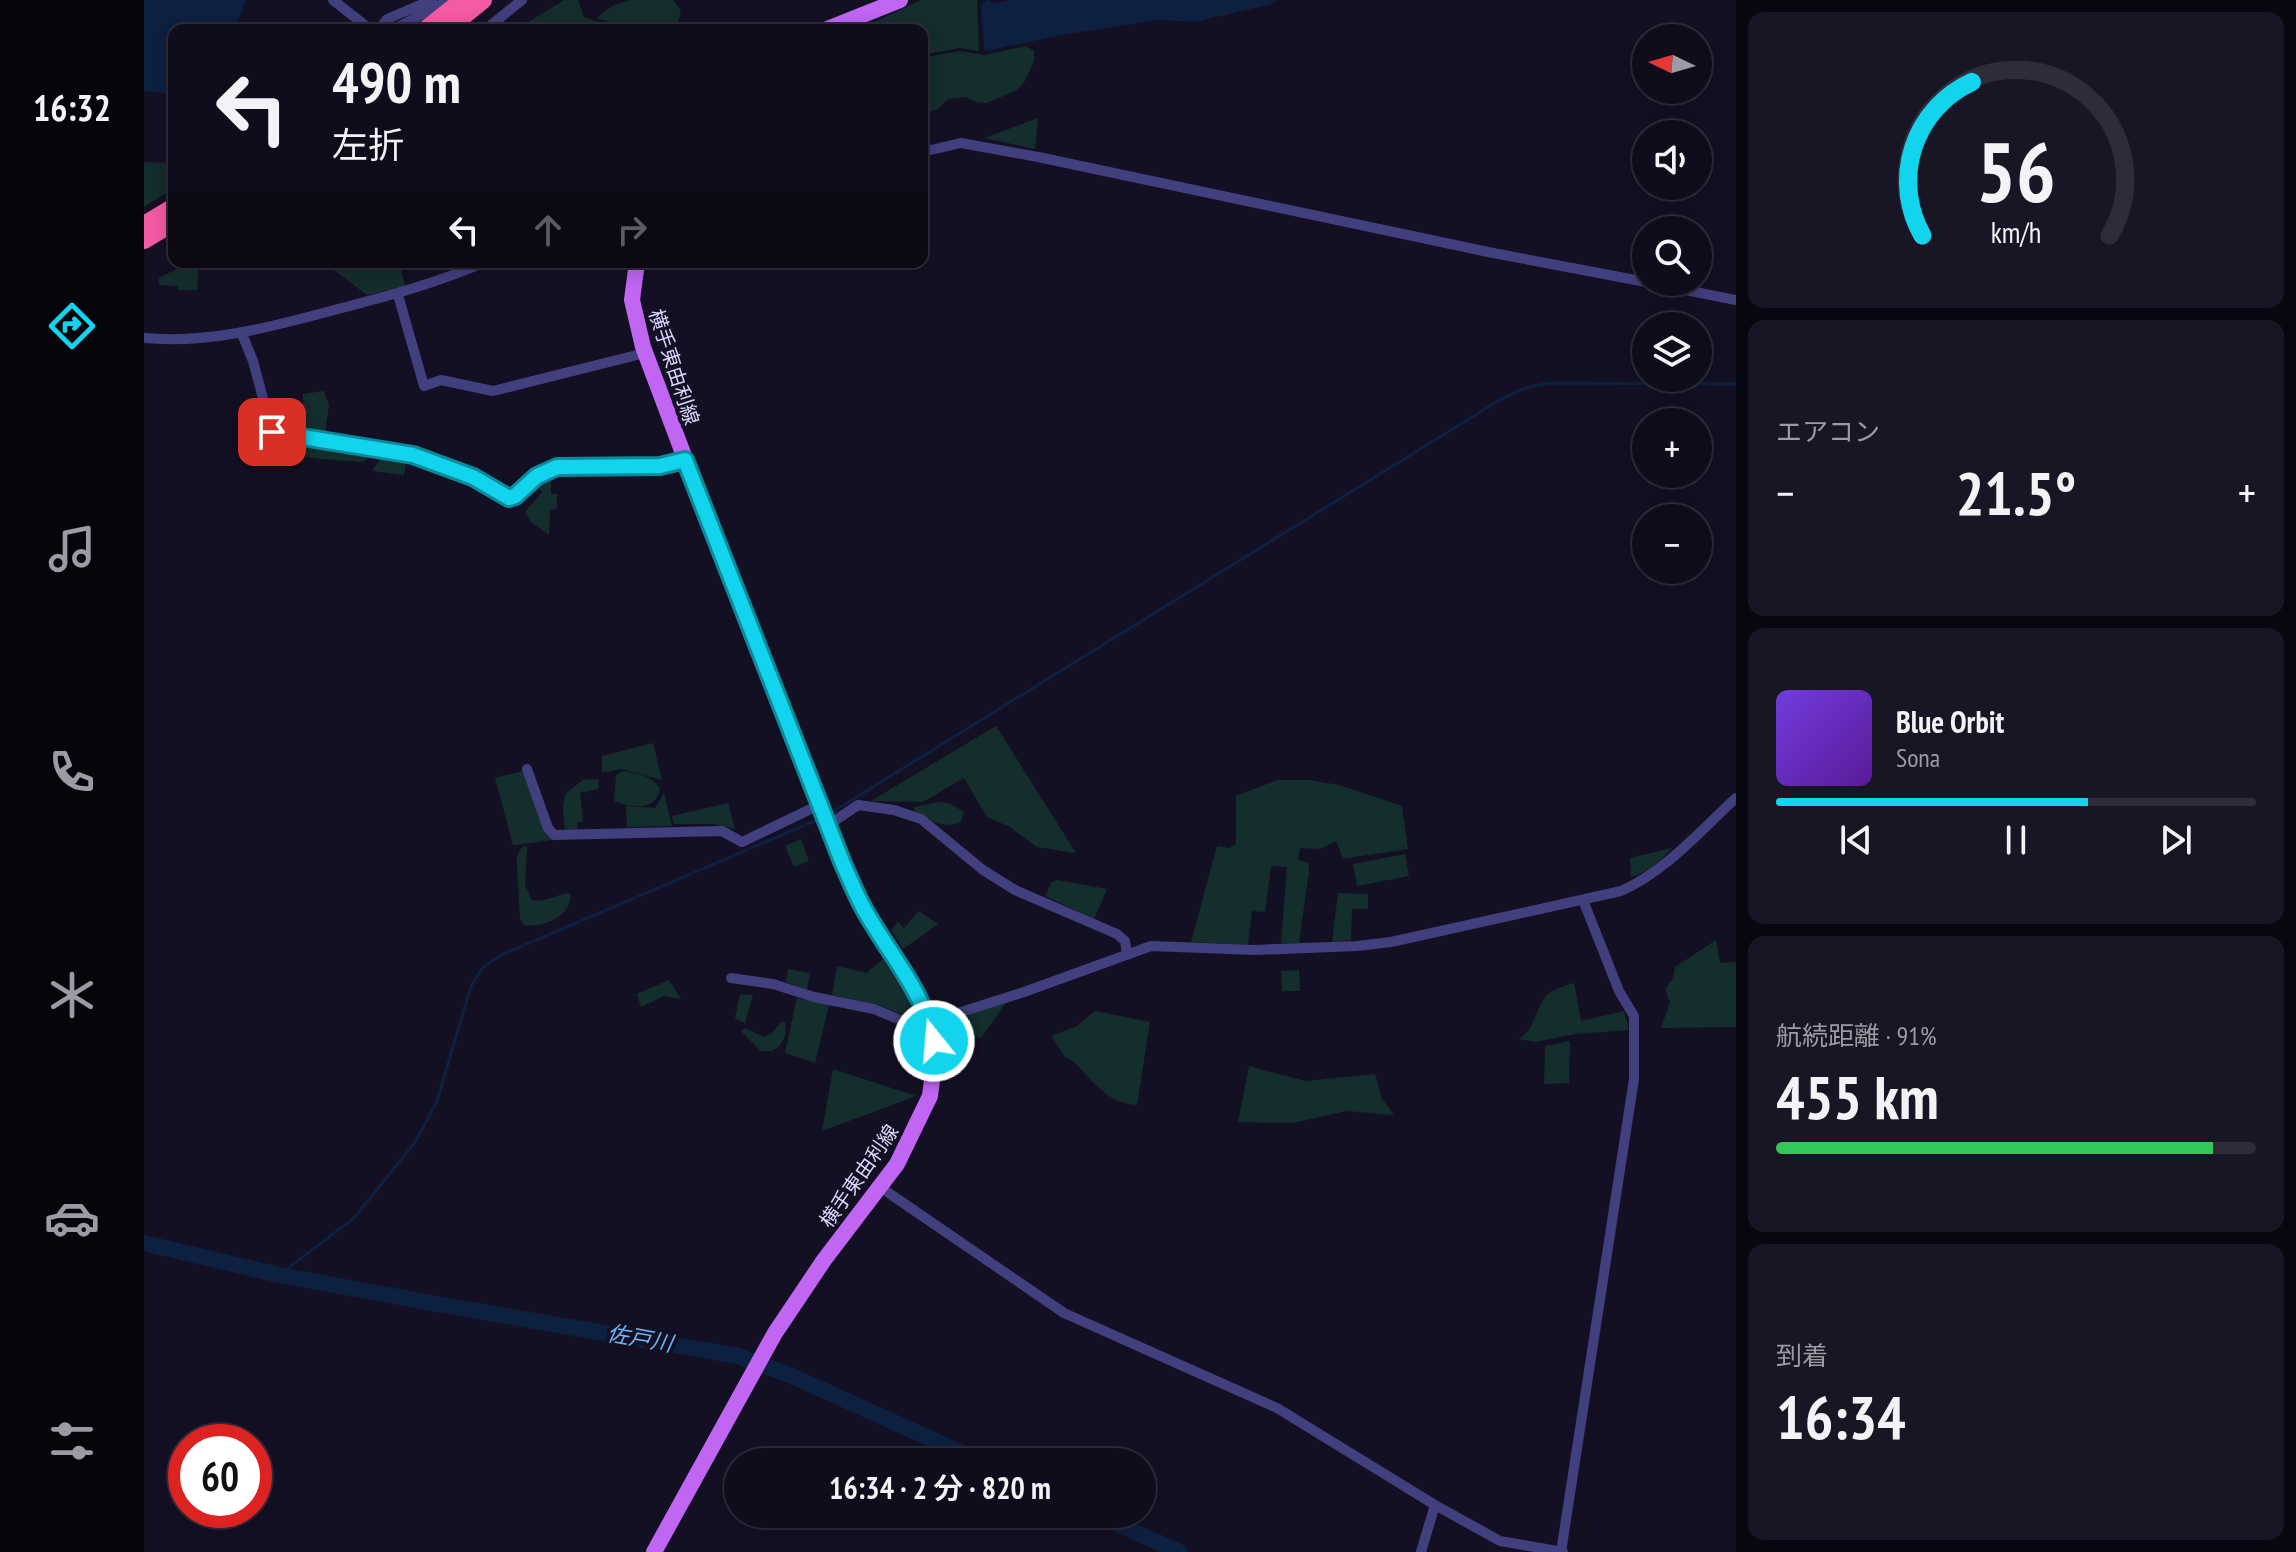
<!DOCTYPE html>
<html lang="ja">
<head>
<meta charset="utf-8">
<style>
  :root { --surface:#0f0c1b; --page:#181524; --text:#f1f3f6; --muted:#9b9ba3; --line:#2f2c3a; --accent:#12d5ed }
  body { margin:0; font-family:"PT Sans Narrow","Noto Sans JP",sans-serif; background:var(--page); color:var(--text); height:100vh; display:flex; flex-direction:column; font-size:30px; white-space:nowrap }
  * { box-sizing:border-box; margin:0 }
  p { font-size:26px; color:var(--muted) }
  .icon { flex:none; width:44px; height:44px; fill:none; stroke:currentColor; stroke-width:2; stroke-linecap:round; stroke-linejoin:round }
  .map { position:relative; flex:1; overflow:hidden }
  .panel { display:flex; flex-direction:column; gap:12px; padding:12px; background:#08070f; width:560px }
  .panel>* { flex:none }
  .top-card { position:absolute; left:24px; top:24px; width:760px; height:244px; border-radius:16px; box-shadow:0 4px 20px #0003,0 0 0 2px var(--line); background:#0f0c1b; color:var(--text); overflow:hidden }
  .needle { width:52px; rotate:275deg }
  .fabs { position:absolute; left:1488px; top:24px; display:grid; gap:16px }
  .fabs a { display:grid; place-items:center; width:80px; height:80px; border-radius:50%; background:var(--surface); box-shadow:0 4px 20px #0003,0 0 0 2px var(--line); font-size:40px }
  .speed { position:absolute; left:24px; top:1424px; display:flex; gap:16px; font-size:40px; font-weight:700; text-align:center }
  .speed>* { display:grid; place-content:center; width:104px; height:104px; border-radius:50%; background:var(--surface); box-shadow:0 4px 20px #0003,0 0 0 2px var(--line); line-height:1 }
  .speed .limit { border:12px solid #d22; background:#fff; color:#111 }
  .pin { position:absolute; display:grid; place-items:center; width:68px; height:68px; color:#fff; margin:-34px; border-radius:16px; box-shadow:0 4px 12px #0006 }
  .me { position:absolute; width:88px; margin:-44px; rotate:343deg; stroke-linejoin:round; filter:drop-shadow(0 0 6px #0008) }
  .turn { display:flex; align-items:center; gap:28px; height:168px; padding:0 32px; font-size:36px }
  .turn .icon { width:104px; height:104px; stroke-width:2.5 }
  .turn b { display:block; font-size:56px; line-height:68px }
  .lanes { display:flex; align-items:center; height:76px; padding:0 32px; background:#0003; justify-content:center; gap:40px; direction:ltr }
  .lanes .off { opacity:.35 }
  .big { font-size:60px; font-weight:600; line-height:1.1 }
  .panel .widget { flex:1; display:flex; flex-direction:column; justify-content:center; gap:12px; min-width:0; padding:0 28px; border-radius:16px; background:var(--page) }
  .panel .dial { align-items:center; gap:0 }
  .dial svg { height:208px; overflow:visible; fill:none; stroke:var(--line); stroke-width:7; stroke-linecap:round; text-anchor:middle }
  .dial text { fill:var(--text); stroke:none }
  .song { display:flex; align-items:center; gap:24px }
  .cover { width:96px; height:96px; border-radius:12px; background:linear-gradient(135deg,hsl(260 70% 55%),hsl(270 70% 35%)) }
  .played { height:8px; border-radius:4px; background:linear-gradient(90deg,var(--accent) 65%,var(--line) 65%) }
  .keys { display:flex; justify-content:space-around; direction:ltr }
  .heat { display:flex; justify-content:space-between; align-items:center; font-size:44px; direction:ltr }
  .charge { height:12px; border-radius:6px; background:linear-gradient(90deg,#34c759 91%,var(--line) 0) }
  .trip { position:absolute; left:580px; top:1448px; width:432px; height:80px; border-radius:40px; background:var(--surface); box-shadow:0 4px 20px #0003,0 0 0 2px var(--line); font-weight:600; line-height:80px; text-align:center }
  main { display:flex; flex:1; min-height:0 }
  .menu { display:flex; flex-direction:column; width:144px; justify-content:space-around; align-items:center; background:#06050b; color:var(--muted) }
  .menu .icon { width:56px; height:56px }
  .menu .selected { color:var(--accent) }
  .menu b { font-size:36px; color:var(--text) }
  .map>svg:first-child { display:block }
  .green { fill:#142e2d }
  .water { fill:#0e2040 }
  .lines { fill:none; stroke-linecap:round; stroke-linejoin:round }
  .stream { stroke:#0e2040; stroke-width:3 }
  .river { stroke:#0e2040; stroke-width:16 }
  .minor { stroke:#423f7f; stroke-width:10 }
  .primary { stroke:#c066f3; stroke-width:16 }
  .motorway { stroke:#f35ba2; stroke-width:18 }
  .route-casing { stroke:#0c8a9a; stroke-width:20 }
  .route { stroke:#12d5ed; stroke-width:14 }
  .labels { text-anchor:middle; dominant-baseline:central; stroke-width:8; stroke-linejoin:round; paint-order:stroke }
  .street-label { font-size:20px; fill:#dbd7fc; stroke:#141024 }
  .water-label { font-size:22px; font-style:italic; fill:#6db4f4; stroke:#141024 }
</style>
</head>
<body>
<main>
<nav class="menu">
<b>16:32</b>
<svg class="icon selected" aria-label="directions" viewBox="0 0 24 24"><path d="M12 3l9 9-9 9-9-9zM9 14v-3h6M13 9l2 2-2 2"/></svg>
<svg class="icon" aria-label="music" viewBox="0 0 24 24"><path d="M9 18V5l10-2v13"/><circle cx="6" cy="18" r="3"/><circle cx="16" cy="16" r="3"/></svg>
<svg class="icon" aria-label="phone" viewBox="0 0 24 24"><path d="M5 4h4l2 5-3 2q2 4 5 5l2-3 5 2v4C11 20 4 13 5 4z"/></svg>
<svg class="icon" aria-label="climate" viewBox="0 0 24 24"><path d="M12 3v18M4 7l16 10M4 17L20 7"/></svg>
<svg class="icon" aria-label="car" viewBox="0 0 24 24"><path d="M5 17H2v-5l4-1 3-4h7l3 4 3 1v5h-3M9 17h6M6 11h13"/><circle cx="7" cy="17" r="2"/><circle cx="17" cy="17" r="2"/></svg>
<svg class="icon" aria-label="filters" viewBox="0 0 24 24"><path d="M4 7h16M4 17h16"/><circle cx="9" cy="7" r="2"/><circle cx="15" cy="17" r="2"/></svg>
</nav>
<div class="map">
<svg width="1592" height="1552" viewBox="0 0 1592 1552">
  <rect width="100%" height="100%" fill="#141024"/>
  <path class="green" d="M420 0H434L440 17 477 30H371Z
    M486 0H529L537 10 532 30H492L452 18 468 6Z
    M777 0H833L835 51 815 48 778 55V30H731L728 23Z
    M882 46 890 51V61L881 81 873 90 843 103 832 102 821 97 804 99 794 109 778 113V58L816 51 840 55Z
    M894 118 891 149 840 138Z
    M0 162 30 163V188L0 207Z
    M46 262H55L53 290H34V286L15 285V278Z
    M179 262H255L261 286 223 295Z
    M180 391 185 405 181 432 159 429V394Z
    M158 440 229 451 222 460 216 462 156 457Z
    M240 454 263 456 260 475 228 471Z
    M407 473V494H413V509L406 510 405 535 387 522 381 512 398 492 389 484Z
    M852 726 932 853 893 847 866 827 843 817 820 778 779 802 727 801Z
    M509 743 518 780 477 769 458 773V756Z
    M379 771 409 840 369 845 351 778Z
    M479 771C494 774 508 775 516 789 512 811 487 808 470 801L472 775Z
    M454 779 455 789 436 793 439 821 433 823 434 829 421 830 419 810 421 794 439 780Z
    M1133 780H1165L1195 785 1258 806 1264 849 1204 858H1199L1192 841 1176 849 1156 848 1154 860 1165 863V871L1155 943H1137L1143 867 1127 866 1121 912 1108 911 1104 945 1047 942 1073 846 1085 848 1092 844V796Z
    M520 793 528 826 483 827 482 806 511 808Z
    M795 802 805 803 820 812 817 822C802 830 782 820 770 810V807Z
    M584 803 591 829 570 824H530L528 816Z
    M657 839 665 861 650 867 641 846Z
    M383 846 381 885 388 900C402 903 412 894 426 893 431 914 398 929 380 925L376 919 373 867V856L378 847Z
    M1528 848C1517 861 1504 872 1487 877L1486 858Z
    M1261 854 1265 876 1213 886 1209 864Z
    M913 880 963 889 950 919 901 896 907 883Z
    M1194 893 1224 894V909H1208L1207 940 1188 942Z
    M775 911 794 924 759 949 747 930 754 922 760 928Z
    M1572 940 1576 963 1592 962V1027L1517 1028 1526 1002 1521 989 1529 978 1531 967Z
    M739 959C749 975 770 998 767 1018L732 1004 688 995 693 966 722 973Z
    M644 969 666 973 663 990 642 982Z
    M1155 970 1156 991H1138L1137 971Z
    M525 980 537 999 520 996 497 1007 493 994Z
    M1430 983 1437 1021 1480 1011 1485 1030 1431 1034 1391 1042 1375 1039C1392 1030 1391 1006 1404 994 1411 989 1422 985 1430 983Z
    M596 994 609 995 601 1023 591 1018Z
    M653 998 685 1005 671 1063 641 1053Z
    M863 1001 837 1038 807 1033 803 1019Z
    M951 1011 1006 1022 993 1105C964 1104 948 1080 929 1061L921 1057 907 1036 933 1026Z
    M637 1022H641C644 1034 639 1046 628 1051H617L597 1031 601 1028 619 1037 627 1034Z
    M1426 1041 1425 1083 1400 1084 1401 1046Z
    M1105 1066 1161 1081 1231 1074 1238 1099 1250 1115 1203 1111 1148 1123 1094 1122Z
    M689 1069 772 1096 678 1131Z"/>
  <path class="water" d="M0 0H102L90 30H30V94L0 91Z
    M844 0 853 3 867 0H1133L1128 4 1051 22 1013 20 917 35 843 51 840 50 837 4Z"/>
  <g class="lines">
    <path class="stream" d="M685 814 1359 398 1381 388 1406 383 1592 384
      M135 1275 210 1218 272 1141 293 1101 327 986 339 967 357 955 673 820"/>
    <path class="river" d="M0 1243 135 1275 293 1304 594 1356 648 1376 838 1462
      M952 1514 1035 1552"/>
    <path class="minor" d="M189 0 227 30
      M235 30 243 19 288 0
      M248 30 304 1
      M341 30 378 0
      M778 152 817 143 894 157 1344 252 1502 282
      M1502 282 1592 300
      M254 295 280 386 297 380 349 391 501 353
      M98 334 109 361 128 432 269 455 329 477 365 498 371 496 393 476 413 467 516 466 541 460
      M0 338C67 344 130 326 194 309 244 296 293 283 341 262
      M383 769 404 828 410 835 578 831 598 842 675 805
      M683 826 714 805 750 810 777 819 839 870 871 890 973 934 981 941 983 954
      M587 978 629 984 670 997 730 1009 766 1024 785 1022 880 992 1007 946 1110 950 1213 946 1247 942 1477 891C1522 871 1556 831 1592 798
      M736 1187 920 1313 1133 1408 1291 1505 1356 1541 1419 1552
      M1277 1552 1291 1505
      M1417 1552 1490 1079V1016L1475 991 1439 900"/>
    <path class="primary" d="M681 30 756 0
      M493 262 488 300 499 347 609 639 699 864 721 910 776 999 789 1037 790 1065 786 1096 753 1164 680 1260 631 1333 510 1552"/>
    <path class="motorway" d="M281 30 319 0
      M302 30 339 0
      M0 225 30 207
      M0 240 30 222"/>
  </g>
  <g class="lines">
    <g class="route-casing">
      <path id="route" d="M128 432 269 455 329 477 365 498 371 496 393 476 413 467 516 466 541 460 699 864C706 879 712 895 720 909 745 954 779 990 790 1041"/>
    </g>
    <use href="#route" class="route"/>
  </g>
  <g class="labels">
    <g class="street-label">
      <text transform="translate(530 367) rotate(72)">横手東由利線</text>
      <text transform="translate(715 1176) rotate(-55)">横手東由利線</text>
    </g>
    <g class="water-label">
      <text transform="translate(496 1338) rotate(10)">佐戸川</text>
    </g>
  </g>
</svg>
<div class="fabs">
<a><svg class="needle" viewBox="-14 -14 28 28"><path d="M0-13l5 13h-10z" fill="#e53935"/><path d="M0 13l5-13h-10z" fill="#9b9ba3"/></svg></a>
<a><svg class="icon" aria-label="sound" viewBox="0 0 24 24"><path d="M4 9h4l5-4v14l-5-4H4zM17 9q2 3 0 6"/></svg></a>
<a><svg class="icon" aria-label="search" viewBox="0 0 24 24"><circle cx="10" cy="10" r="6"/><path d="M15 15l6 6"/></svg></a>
<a><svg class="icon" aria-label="layers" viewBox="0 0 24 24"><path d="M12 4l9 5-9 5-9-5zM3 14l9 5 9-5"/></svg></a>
<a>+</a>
<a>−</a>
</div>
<div class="speed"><div class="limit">60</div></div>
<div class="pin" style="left:128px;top:432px;background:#d93025"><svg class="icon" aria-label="arrive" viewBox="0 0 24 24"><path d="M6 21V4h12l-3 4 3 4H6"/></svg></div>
<svg class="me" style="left:790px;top:1041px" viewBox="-20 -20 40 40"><circle r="17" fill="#12d5ed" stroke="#fff" stroke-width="3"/><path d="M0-11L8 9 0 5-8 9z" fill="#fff"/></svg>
<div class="trip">16:34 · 2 分 · 820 m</div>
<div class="top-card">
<div class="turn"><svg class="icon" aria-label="left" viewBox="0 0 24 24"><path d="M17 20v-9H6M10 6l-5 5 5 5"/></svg><div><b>490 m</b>左折</div></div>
<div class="lanes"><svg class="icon" aria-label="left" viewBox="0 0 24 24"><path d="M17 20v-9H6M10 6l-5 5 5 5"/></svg><svg class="icon off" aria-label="ahead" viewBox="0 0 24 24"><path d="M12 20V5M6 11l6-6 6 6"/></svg><svg class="icon off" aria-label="right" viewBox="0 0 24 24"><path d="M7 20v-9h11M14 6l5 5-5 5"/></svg></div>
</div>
</div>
<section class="panel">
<div class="widget dial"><svg viewBox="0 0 100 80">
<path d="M14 69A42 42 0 1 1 86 69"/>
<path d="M14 69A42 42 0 0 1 33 10" stroke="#12d5ed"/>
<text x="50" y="56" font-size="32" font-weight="700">56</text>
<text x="50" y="72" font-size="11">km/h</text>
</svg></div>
<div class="widget"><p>エアコン</p>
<div class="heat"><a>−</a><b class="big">21.5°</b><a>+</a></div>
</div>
<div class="widget">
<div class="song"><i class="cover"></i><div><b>Blue Orbit</b><p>Sona</p></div></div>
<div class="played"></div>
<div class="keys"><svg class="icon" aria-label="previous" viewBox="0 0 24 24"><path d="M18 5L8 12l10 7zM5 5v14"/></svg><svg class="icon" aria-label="pause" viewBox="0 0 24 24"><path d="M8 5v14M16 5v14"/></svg><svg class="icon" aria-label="next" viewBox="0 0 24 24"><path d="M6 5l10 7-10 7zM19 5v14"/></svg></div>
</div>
<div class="widget"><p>航続距離 · 91%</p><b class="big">455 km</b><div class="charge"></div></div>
<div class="widget"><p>到着</p><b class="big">16:34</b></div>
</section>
</main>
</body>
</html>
